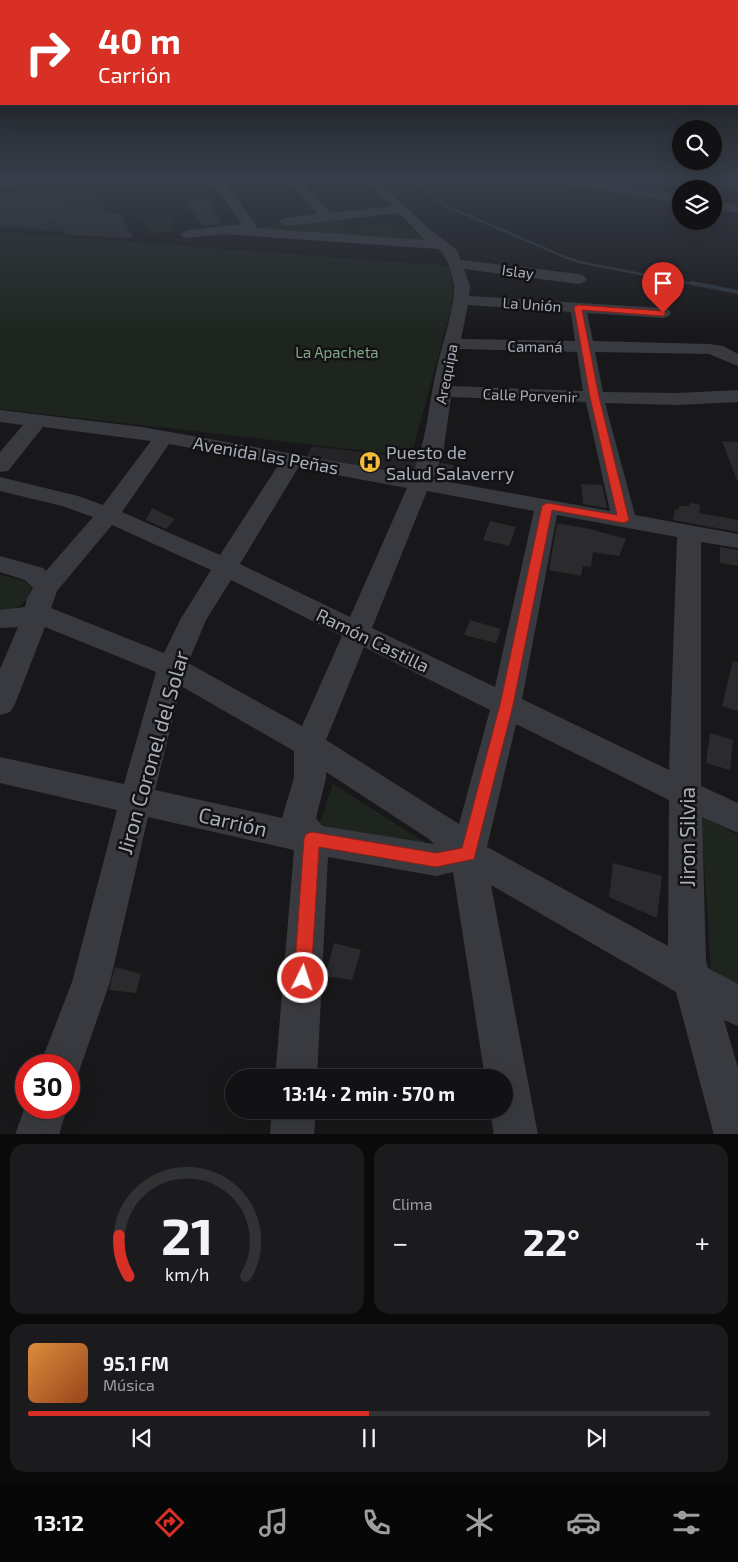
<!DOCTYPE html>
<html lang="es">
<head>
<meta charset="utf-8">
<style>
  :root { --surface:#121214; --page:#1b1b1d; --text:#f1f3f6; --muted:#9c9ea0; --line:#313234; --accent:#d93025 }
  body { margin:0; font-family:"Exo 2",sans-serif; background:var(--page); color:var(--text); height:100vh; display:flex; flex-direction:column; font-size:19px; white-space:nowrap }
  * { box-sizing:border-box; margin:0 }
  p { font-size:16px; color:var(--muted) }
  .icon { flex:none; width:28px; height:28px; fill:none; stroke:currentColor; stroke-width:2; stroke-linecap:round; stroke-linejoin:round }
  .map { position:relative; height:1134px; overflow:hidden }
  .panel { display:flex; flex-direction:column; gap:10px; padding:10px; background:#0a0a0b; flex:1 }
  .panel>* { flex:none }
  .banner { position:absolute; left:0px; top:0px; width:739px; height:105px; box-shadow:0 5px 20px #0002,0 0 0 1px var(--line); background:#d93025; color:#fff; overflow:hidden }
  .fabs { position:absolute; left:672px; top:120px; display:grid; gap:10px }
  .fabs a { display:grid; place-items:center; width:50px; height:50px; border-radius:50%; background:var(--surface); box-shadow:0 5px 20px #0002,0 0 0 1px var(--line); font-size:25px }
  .speed { position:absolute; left:15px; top:1054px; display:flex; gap:10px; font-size:25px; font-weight:700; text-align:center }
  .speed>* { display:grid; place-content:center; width:65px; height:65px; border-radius:50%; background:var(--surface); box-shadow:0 5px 20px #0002,0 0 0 1px var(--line); line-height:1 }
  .speed .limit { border:8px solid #d22; background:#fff; color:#111 }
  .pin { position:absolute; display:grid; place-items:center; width:42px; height:42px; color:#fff; margin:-51px -21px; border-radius:50% 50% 50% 0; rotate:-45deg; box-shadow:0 0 5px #0007 }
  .pin .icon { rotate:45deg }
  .me { position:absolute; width:55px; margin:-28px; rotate:4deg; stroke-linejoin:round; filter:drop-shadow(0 0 4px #0008) }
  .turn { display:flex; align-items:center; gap:18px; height:105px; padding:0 15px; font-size:22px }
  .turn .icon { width:65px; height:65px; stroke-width:2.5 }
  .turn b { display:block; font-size:35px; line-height:42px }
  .big { font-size:38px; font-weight:700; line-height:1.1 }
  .panel .card { flex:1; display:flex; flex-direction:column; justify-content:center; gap:8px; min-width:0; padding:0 18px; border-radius:15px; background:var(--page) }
  .panel .dial { align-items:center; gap:0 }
  .dial svg { height:130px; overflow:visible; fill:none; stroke:var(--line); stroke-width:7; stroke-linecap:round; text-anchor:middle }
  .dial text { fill:var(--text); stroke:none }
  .song { display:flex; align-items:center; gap:15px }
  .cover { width:60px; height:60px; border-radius:8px; background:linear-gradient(135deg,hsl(30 70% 55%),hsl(20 70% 35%)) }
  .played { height:5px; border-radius:2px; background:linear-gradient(90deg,var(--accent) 50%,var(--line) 50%) }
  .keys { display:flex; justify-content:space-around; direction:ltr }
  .heat { display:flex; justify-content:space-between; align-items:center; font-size:28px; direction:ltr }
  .panel .tiles { flex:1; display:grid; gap:10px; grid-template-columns:1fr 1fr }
  .card:last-child { grid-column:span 2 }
  .trip { position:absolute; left:225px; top:1069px; width:288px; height:50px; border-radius:25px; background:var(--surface); box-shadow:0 5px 20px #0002,0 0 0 1px var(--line); font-weight:700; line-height:50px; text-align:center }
  .tabs { display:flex; height:80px; justify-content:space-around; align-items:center; background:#070708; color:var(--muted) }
  .tabs .icon { width:35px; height:35px }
  .tabs .current { color:var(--accent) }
  .tabs b { font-size:22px; color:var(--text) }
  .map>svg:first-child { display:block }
  .built { fill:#242427 }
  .green { fill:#1e251f }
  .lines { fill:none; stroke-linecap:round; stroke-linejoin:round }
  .stream-far1 { stroke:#2e363e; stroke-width:2.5 }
  .stream { stroke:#2e363e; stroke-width:4 }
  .building { fill:#2b2b2e }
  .minor { fill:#393a3f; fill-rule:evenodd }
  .major { fill:#55575e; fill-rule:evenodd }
  .route { fill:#d93025; stroke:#8d1f18 }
  .labels { text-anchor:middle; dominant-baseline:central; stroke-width:5; stroke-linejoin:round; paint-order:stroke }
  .far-street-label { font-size:15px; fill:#aaaeba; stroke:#131315 }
  .far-park-label { font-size:15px; fill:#81a585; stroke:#131315 }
  .poi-label { font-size:18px; fill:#aaaeba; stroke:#131315; text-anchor:start }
  .street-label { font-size:18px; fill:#aaaeba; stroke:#131315 }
  .near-street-label { font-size:21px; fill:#aaaeba; stroke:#131315 }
</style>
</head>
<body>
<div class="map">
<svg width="738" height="1135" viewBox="0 0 738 1135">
  <rect width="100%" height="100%" fill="#18181a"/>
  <path class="built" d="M90 178 117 235 0 227V184Z
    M312 446 419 459 411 477 305 459Z"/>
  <path class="green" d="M168 213 176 231 151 234 142 216Z
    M338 218 348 227 386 222 396 231 412 229 431 243 234 230Z
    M0 232 449 266 453 290 452 306 411 456 0 409Z
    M0 575 25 581 31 588C27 605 15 610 0 612Z
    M333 784 440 852 313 843Z
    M701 815 738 835V985L711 969Z"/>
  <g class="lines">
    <path class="stream-far1" d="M415 178 419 186 444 205 565 257 579 262 698 285"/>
    <path class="stream" d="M692 283 738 292"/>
  </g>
  <path class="building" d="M42 194 44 198 62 197V206L120 214 133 238 65 235 64 226 60 227 57 219 31 228 0 224V198Z
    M208 200 222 224 203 226 184 202Z
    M722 441 738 442V480H737Z
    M441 463 454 465 450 479 436 477Z
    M581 484 602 485 607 508 583 504Z
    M691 503 700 505 699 513 738 520V532L673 520 675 509 678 510 679 506H688Z
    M152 508 175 519 166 529 146 520Z
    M490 521 516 527 509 546 483 540Z
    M557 523 590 529 626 539 619 556 593 552 591 567 583 566 581 576 549 570Z
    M720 547 738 550V566L720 563Z
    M470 620 501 629 496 643 464 635Z
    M733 661 738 662V711L722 706Z
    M710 733 733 740 730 770 706 763Z
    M613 863 662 876 657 918 609 897Z
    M334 943 361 950 352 980 325 976Z
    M115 967 141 974 136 993 109 990Z"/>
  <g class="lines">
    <path class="minor" d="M49 178H81C75 184 55 184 49 178Z
      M209 178H221L257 226 255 228 425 240 399 213 285 226 278 222 285 218 318 214 286 178H299L331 213 392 206 362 178H375L429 229 457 250 461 260 579 274 584 276 587 279 584 282 579 284 464 269 470 287 469 296 663 308 669 310 671 313 669 316 663 318 587 313 593 341 709 344 723 346 738 354V366L709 354 595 352 603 392 678 393 738 390V402L678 405 605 403 635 515 738 534V548L701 542V786L738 803V833L702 817 706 961 708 968 738 984V1026L724 1020 738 1068V1135H714L676 992 491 885 538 1135H494L490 1110H504V1078H485L453 872 436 876 328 857 317 1078H275L294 850 148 817 110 982 76 1080 69 1083V1065H40L72 982 117 810 0 783V757L124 784 156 672 45 627 15 704 10 712 0 715V669L18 627 0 628V610L25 607 27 598 33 588 25 580 0 572V556L43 568 46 571 93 517 62 506 0 491V477L78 496 103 505 151 441 43 427 8 471 0 472V452L23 425 0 422V410L142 427 412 475C427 441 428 407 436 372 440 351 456 304 454 286 452 273 448 257 438 249L223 234 188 238 183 237 181 234 188 230 242 224ZM468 305 571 312 575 341 461 339ZM459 349 577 352 583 391 452 386ZM451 397 586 402 610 511 433 479 443 454ZM169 444 279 464 220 555 122 512ZM298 468 407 488 350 617 240 564ZM427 491 534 511 495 687 372 628ZM557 515 677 537 669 770 522 699ZM112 525 211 570 180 620 164 653 51 608 57 591ZM231 580 342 636 302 726 188 663 206 620ZM364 647 490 710 459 824 326 740ZM181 686 294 751V778L282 818 155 790ZM516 724 669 800 668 946 487 847ZM326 772 429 839 434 844 322 826 316 818 326 778Z
      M543 178H572L681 195V203L549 182Z
      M730 178H738V183Z
      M714 201 738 205V213L714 209Z
      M26 1104V1108H67L59 1135H15Z
      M272 1110H316L314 1135H270Z"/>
    <path class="major" d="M0 178H48L42 182 0 186Z"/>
  </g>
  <linearGradient id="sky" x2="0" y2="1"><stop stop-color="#0d0d0e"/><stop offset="0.53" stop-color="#373d49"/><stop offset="1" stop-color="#373d49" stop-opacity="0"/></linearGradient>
  <rect width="738" height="337" fill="url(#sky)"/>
  <path class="route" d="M578 305 663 311 666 313 663 316 582 310 599 397 629 520 624 523 552 510 513 705 474 859 436 867 319 847 311 978 309 984 303 987 296 984 294 978 304 839 306 834 312 832 436 853 462 848 500 705 542 506 547 503 617 515 590 397 574 307Z"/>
  <defs>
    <g id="hospital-disc" transform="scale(1.125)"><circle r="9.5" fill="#f3bb37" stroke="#131315"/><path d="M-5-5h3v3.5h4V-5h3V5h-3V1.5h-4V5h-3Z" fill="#111"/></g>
  </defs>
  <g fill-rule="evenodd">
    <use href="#hospital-disc" x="370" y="462"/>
  </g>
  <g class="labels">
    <g class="far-street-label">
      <text transform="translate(518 271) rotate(7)">Islay</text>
      <text transform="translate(532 304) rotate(4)">La Unión</text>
      <text transform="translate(535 346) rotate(1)">Camaná</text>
      <text transform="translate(446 374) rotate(-79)">Arequipa</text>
      <text transform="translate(530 395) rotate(2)">Calle Porvenir</text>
    </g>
    <g class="far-park-label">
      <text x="337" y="352">La Apacheta</text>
    </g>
    <g class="poi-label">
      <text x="386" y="452">Puesto de<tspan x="386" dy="21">Salud Salaverry</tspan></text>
    </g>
    <g class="street-label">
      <text transform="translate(266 455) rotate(10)">Avenida las Peñas</text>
      <text transform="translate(373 640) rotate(26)">Ramón Castilla</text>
    </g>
    <g class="near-street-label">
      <text transform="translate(152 752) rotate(-74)">Jiron Coronel del Solar</text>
      <text transform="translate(233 821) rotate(13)">Carrión</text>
      <text transform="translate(686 837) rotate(-90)">Jiron Silvia</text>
    </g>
  </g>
</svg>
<div class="fabs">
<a><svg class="icon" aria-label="search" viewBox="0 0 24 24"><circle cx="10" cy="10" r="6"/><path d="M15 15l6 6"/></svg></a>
<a><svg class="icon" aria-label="layers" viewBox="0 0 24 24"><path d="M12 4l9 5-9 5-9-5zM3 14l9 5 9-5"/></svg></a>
</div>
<div class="speed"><div class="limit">30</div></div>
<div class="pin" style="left:663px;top:313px;background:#d93025"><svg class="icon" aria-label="arrive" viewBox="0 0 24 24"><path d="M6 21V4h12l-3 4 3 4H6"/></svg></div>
<svg class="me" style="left:303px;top:978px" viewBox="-20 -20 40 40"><circle r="17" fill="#d93025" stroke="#fff" stroke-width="3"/><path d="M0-11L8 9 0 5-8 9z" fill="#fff"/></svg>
<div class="trip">13:14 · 2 min · 570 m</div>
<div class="banner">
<div class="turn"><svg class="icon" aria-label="right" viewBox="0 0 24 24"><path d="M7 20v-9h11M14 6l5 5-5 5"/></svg><div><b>40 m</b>Carrión</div></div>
</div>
</div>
<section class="panel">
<div class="tiles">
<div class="card dial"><svg viewBox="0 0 100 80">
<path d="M14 69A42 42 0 1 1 86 69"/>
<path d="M14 69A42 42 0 0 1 8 44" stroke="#d93025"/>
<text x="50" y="56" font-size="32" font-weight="700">21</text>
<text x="50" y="72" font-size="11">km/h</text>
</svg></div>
<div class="card"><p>Clima</p>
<div class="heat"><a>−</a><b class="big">22°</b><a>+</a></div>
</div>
<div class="card">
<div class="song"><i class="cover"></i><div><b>95.1 FM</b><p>Música</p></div></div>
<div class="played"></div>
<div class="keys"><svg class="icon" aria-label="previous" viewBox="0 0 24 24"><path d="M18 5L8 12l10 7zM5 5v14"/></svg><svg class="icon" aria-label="pause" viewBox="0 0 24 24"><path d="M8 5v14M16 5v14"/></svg><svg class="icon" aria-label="next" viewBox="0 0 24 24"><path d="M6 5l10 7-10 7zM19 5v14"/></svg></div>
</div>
</div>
</section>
<nav class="tabs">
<b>13:12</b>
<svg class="icon current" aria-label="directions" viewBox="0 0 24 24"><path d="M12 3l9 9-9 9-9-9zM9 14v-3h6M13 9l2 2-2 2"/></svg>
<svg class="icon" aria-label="music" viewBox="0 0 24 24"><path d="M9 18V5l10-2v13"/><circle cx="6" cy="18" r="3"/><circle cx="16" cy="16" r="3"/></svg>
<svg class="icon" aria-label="phone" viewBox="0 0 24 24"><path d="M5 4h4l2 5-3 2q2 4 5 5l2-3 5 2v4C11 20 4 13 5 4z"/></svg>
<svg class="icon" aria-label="climate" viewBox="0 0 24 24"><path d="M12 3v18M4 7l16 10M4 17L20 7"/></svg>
<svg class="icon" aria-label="car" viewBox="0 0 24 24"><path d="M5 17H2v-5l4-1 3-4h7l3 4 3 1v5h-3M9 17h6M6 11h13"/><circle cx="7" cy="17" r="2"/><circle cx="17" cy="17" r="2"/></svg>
<svg class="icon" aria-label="filters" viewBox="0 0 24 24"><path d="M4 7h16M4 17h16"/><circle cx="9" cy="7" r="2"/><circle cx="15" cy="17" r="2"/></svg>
</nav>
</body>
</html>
